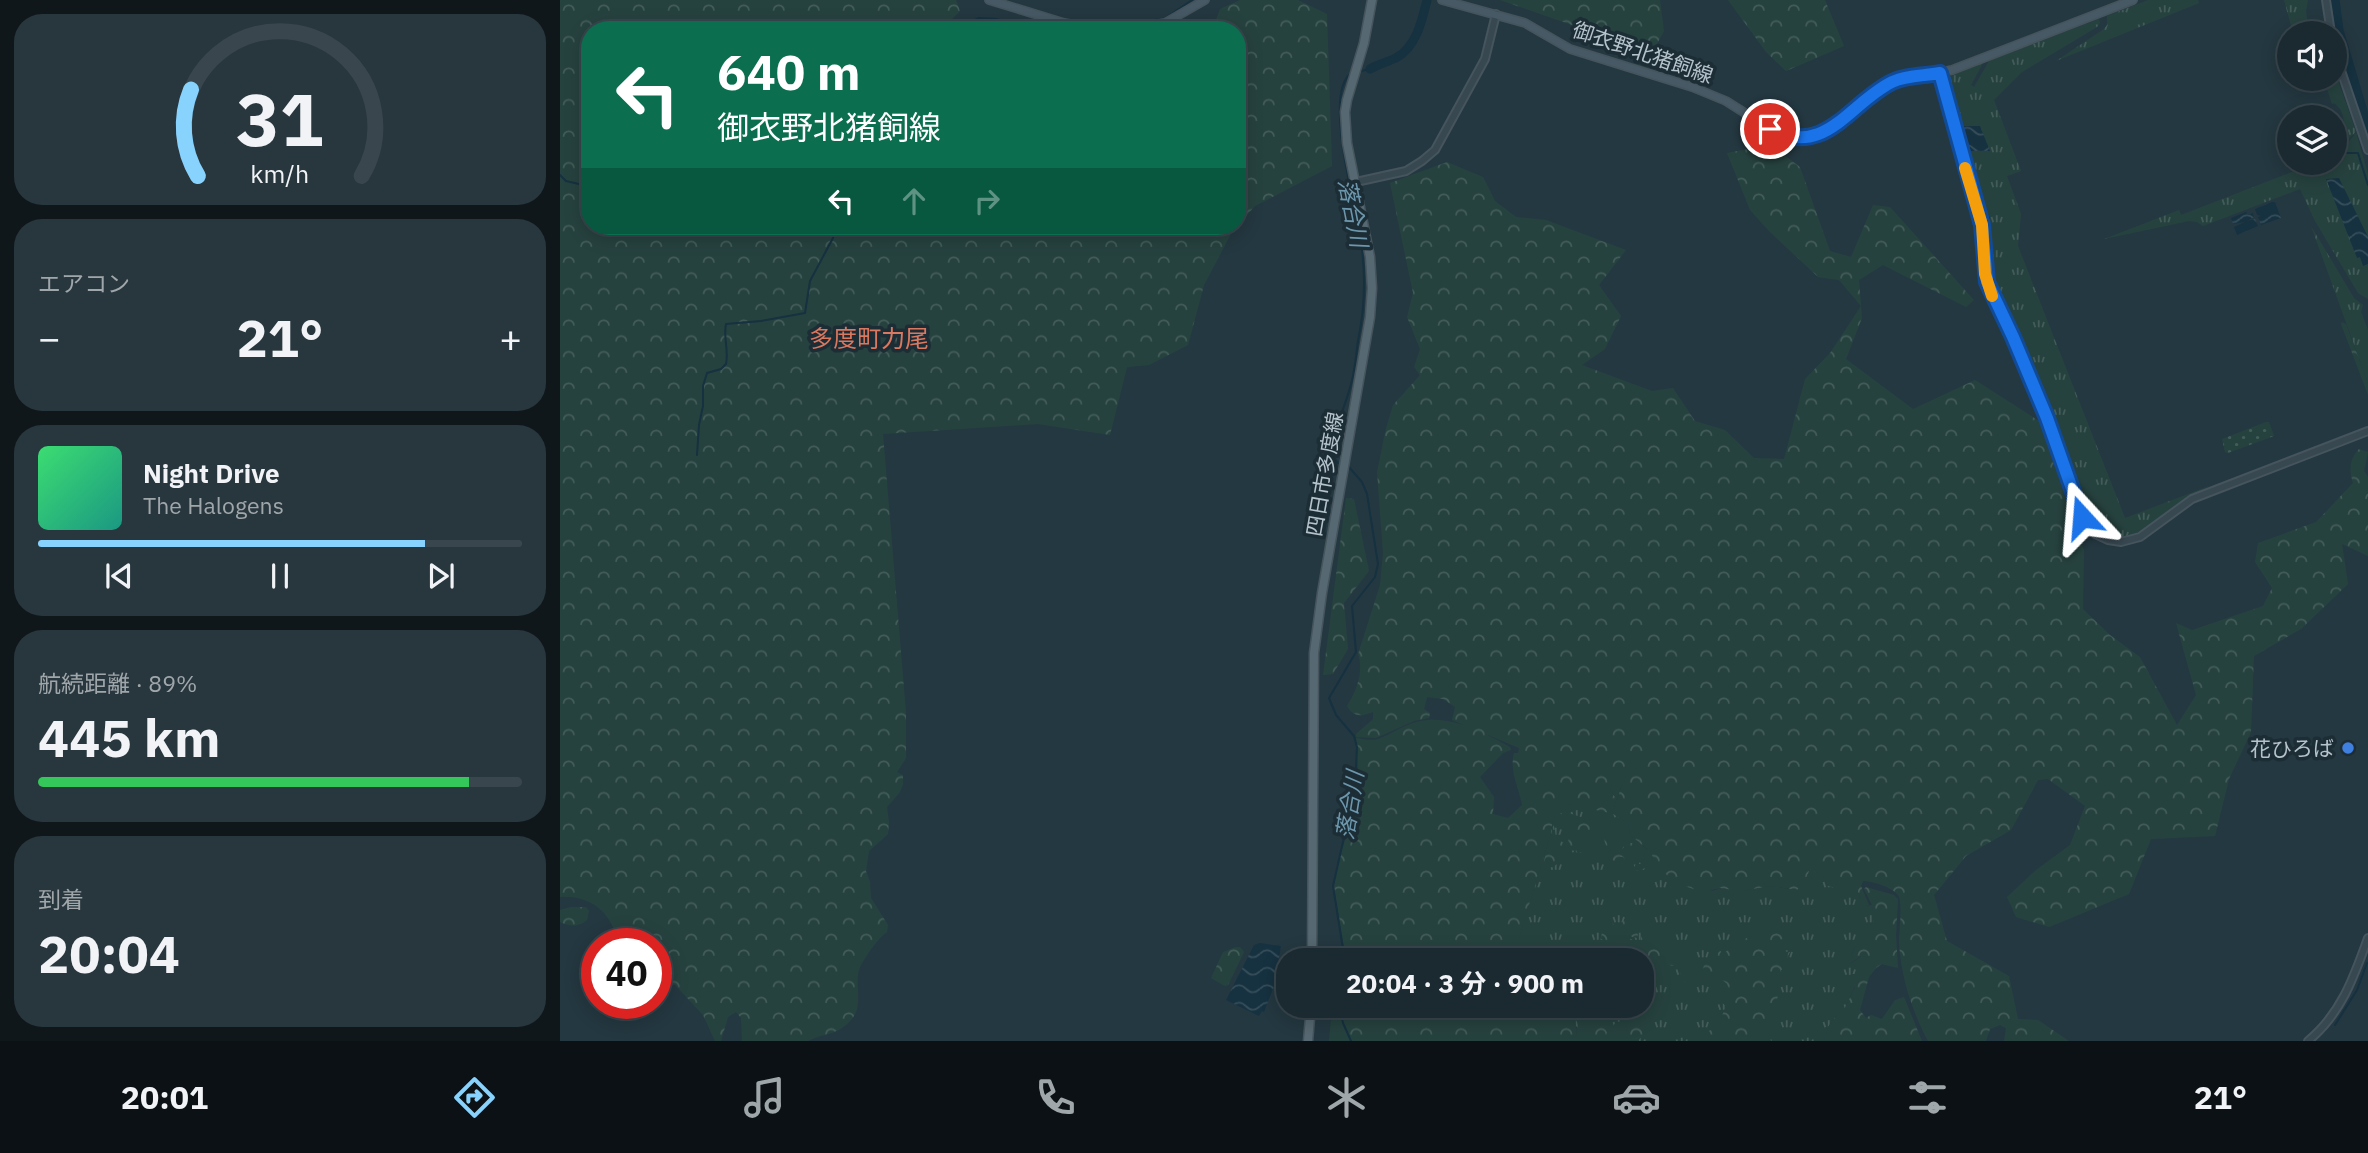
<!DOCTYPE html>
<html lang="ja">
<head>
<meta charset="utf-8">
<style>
  :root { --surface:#1b2a31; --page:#28363d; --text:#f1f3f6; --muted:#a0a7ab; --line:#39464d; --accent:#88d2fe }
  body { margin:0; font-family:"IBM Plex Sans","Noto Sans JP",sans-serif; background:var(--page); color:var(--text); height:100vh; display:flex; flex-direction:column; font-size:26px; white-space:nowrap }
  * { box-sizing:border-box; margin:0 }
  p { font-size:23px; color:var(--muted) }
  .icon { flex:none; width:38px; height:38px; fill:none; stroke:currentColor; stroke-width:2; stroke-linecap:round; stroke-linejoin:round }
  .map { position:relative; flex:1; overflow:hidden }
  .side { display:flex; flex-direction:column; gap:14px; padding:14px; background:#0f171b; width:560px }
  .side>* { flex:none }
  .guide { position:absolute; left:21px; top:21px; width:665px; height:214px; border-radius:28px; box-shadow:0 4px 18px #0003,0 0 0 2px var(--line); background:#0b6e4f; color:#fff; overflow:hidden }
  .buttons { position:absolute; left:1717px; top:21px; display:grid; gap:14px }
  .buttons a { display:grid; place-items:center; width:70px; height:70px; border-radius:50%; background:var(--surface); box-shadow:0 4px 18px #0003,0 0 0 2px var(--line); font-size:35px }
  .speed { position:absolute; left:21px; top:928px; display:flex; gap:14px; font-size:35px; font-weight:700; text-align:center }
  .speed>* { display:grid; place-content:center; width:91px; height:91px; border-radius:50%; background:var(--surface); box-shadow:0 4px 18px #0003,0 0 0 2px var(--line); line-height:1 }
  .speed .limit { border:10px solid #d22; background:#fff; color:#111 }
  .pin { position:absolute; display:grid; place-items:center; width:60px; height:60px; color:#fff; margin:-30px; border:4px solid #fff; border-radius:50%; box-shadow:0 2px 7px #0007 }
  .me { position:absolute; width:77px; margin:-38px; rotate:341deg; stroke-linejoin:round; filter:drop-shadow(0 0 5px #0008) }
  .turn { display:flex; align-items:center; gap:24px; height:147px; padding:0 21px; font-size:32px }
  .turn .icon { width:91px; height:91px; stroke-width:2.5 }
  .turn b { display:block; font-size:49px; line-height:60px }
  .lanes { display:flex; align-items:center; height:66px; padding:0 21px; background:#0003; justify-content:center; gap:35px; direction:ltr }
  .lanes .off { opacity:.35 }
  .big { font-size:52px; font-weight:700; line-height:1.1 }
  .side .widget { flex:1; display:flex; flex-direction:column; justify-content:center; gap:10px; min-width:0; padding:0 24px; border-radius:28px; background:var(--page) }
  .side .dial { align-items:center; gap:0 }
  .dial svg { height:182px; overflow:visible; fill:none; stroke:var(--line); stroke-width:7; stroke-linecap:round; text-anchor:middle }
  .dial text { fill:var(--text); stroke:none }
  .song { display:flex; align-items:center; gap:21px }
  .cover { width:84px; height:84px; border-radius:10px; background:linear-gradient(135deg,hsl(140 70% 55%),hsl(170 70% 35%)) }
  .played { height:7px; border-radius:4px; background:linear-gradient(90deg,var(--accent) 80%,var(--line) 80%) }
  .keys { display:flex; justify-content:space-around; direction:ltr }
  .heat { display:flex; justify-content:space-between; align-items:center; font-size:38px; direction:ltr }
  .charge { height:10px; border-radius:5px; background:linear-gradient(90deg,#34c759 89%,var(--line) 0) }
  .trip { position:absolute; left:716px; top:948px; width:378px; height:70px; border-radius:28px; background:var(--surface); box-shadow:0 4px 18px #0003,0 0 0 2px var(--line); font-weight:700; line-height:70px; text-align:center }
  .menu { display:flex; height:112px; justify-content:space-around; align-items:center; background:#0b1114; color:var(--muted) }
  .menu .icon { width:49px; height:49px }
  .menu .active { color:var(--accent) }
  .menu b { font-size:32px; color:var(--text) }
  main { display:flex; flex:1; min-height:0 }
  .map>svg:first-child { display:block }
  .grass { fill:url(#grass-tufts) }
  .forest { fill:url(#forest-crowns) }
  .garden { fill:url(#garden-dots) }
  .water { fill:url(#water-waves) }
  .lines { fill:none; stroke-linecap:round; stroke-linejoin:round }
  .stream { stroke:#163140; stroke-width:2 }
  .river { stroke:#163140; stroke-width:9 }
  .tertiary-casing { stroke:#45545d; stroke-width:10 }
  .secondary-casing { stroke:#45545d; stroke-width:10 }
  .primary-casing { stroke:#45545d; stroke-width:11 }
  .tertiary { stroke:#384851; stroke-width:6 }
  .secondary { stroke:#465964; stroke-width:7 }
  .primary { stroke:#566871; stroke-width:8 }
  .route-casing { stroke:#114b97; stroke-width:18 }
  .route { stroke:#1a73e8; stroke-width:12 }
  .slow { stroke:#f59e0b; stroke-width:12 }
  .shop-dot { fill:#3f7fe0; stroke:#1d2d36; stroke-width:2.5 }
  .labels { text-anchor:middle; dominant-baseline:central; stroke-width:7; stroke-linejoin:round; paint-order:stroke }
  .street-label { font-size:21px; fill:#b5c3cb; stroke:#1d2d36 }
  .poi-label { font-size:21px; fill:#b5c3cb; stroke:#1d2d36; text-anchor:end }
  .water-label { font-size:23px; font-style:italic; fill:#6c97ac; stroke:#1d2d36 }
  .quarter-label { font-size:24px; fill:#db7860; stroke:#1d2d36 }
</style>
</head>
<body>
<main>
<section class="side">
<div class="widget dial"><svg viewBox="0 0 100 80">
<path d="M14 69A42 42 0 1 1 86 69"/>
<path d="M14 69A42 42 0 0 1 11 31" stroke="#88d2fe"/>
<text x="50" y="56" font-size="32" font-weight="700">31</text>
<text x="50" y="72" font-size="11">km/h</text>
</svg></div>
<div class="widget"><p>エアコン</p>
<div class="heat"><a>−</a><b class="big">21°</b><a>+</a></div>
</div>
<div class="widget">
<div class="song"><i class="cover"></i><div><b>Night Drive</b><p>The Halogens</p></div></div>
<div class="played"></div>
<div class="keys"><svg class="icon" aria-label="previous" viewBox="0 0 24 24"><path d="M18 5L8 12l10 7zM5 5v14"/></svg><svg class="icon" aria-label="pause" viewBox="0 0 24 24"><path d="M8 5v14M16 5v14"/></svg><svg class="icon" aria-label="next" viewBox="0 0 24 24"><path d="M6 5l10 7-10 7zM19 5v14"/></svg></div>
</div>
<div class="widget"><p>航続距離 · 89%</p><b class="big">445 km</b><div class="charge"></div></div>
<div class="widget"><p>到着</p><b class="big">20:04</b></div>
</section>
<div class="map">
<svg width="1808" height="1041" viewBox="0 0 1808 1041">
  <defs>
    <pattern id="grass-tufts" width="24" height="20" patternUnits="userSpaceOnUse" patternTransform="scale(1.75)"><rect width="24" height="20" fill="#26423f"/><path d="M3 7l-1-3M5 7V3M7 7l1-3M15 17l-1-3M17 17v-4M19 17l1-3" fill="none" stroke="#435c59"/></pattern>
    <pattern id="forest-crowns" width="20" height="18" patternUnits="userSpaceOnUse" patternTransform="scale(1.75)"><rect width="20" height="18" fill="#26423f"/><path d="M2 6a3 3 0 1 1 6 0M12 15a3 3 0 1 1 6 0" fill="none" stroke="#435c59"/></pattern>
    <pattern id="garden-dots" width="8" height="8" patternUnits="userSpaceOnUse" patternTransform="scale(1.75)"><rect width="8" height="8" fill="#26423f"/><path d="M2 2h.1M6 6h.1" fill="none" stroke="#435c59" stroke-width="1.8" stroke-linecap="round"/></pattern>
    <pattern id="water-waves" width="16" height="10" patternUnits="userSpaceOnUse" patternTransform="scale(1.75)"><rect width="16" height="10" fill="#163140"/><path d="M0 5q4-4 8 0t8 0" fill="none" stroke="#364d5a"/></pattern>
  </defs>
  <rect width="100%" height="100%" fill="#243841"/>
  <path class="grass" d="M1588 0H1638L1639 3 1496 61 1544 29 1547 25V16Z
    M1724 0H1748L1746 11 1749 33H1733Z
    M1539 19 1540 23 1537 27 1462 72 1434 100 1461 171 1447 176 1461 214 1458 246 1565 518 1649 486C1622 500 1601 522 1574 536 1567 539 1555 540 1548 537 1527 530 1523 509 1517 491 1501 440 1479 384 1457 336 1449 317 1435 299 1430 279 1424 260 1427 236 1423 215L1384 78 1423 63 1411 85 1414 87 1429 61Z
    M1775 72 1796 132 1775 151 1776 135 1784 125C1784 116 1782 109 1774 103L1772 104 1764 79H1774Z
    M1796 133 1808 174V299L1798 293 1755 221 1740 189 1643 226 1637 222 1629 221 1544 239 1619 210 1621 215 1755 163H1764L1763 164 1771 172 1775 158Z
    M1751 226 1794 298 1803 305 1801 312 1808 330V383Z
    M1052 783 1062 784 1052 813 1068 823 1070 835 1091 853 1152 891 1165 887 1181 891 1211 886 1229 889 1245 881 1250 869 1263 876 1268 886 1297 890 1304 906 1312 905 1315 927C1303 938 1290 947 1290 964L1302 956 1300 974H1291L1295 986 1285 1008 1276 1016 1268 1027 1264 1041H1004L1016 1036 1017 1027 1007 1018 1006 1020 996 1006H1082V961H952L991 833C991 822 997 809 1007 804L1049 812 1055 796 1050 791Z"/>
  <path class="forest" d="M0 0H396L400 11 381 30H30V226H677V30H652L660 9 680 0H738L767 14 772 166 695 206 671 234 644 285 628 345 589 365 567 367 550 435 478 424 323 434 346 713V758L337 772 343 775V784L340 792 327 807 329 822 328 834 309 851 306 871 310 882 311 898 328 925 327 932C318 938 305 957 300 967 293 983 305 1005 291 1020 275 1037 265 1032 248 1041H182L181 1018 176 1012 168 1017 161 1041H155L143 1015 115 985 96 983V943H58C52 913 32 895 0 897Z
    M940 0H1100L1104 31 1092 53Z
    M1168 0H1265L1284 46 1226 71 1206 52Z
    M1193 131 1240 167 1270 251 1291 257 1313 205 1330 207 1414 300 1406 307 1323 265 1299 280 1302 318 1286 359 1353 409 1415 380 1479 421 1524 550 1523 609 1550 635 1580 657 1617 725 1636 695 1616 623 1632 630 1703 606 1712 588 1695 562 1698 543 1756 522 1793 483C1789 471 1789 459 1799 449L1808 452 1804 471 1808 477V556L1782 544 1788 584 1741 629 1694 656 1691 732 1669 779 1655 836 1591 839 1569 894 1489 927 1456 917 1447 897 1476 870 1510 845 1525 806 1488 779 1478 780 1451 830 1406 856 1374 895 1387 941 1449 976 1458 1019 1478 1020 1509 1041H1444L1446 1028 1440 1025 1430 1029 1426 1041H1368C1352 1011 1341 977 1339 943 1339 933 1343 901 1338 895 1332 887 1312 881 1303 881L1301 886 1309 905 1304 906 1297 890 1285 891 1268 886 1263 876 1250 869 1245 881 1237 890 1211 886 1181 891 1160 888 1143 892 1118 884 1109 878 1087 849 1070 835 1068 823 1052 813 1062 785 1052 783 1050 791 1056 798 1050 813 1007 804C997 809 991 822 991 833L952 961H786L774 887 776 869 789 827 798 771 796 738C803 739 812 741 818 739 830 735 840 727 853 723 886 712 921 731 950 747L951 750 943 753 920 777 934 797 933 814 948 818 962 805C959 786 949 773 954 753H958L959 748 892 720 895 707 883 699 867 697 864 709 870 713 869 718 854 721 816 738 796 737V734L813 719V712C801 717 793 717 787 706 797 690 804 671 798 654L820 585 823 553 817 472 826 428 833 405 860 375 854 367 860 349 847 317 853 293 830 183 887 162 923 177 935 201 956 217 986 220 1066 250 1039 285 1061 316 1045 349 1022 365 1092 391 1113 388 1135 421 1165 430 1194 458 1224 459 1245 379 1270 353 1301 306 1279 280 1258 277 1209 231 1190 210 1167 153 1188 149Z
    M1782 322 1786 324 1808 383V395L1781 324Z
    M786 498 794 499 809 571 784 603 788 649 773 674 763 675Z
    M1006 812 1042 824 1046 834 1050 832 1049 843C1053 839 1062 836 1067 839L1059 852 1069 842 1079 846 1082 853 1077 861 1079 864 1088 863 1090 867 1094 863 1101 872 1100 875 1097 876 1094 872 1085 868 1078 871 1073 869 1076 864 1073 863 1070 865 1063 857H1059L1057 862 1043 856 1046 846 1043 836 1037 837 1029 852H1017L1016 850 1010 851 1008 838 1011 836 1013 829 1009 824H999L996 821 999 814Z
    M994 823 996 838 1004 843 1002 848 1005 854 996 865 990 868 986 876 982 877 980 876Z
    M1306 887 1334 895 1338 899 1336 935 1338 968 1322 964 1316 968 1309 977 1300 1010 1306 1018 1311 1015 1322 1019 1335 1000 1344 997 1362 1041H1264L1268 1027 1276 1016 1285 1008 1295 987 1291 974H1300L1297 963 1300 961 1301 956 1289 964 1288 962 1300 937 1314 927 1312 905 1304 889Z
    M11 907H26L29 911 27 920C18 927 10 927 0 922V910Z
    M1063 921 1077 922 1078 938 1072 937 1068 933V938L1080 942 1083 932 1090 933V936L1103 946 1106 943 1111 946 1113 954 1120 956V961L1130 955 1135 958 1136 972C1133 976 1125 981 1120 986L1116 981 1121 974 1117 964 1112 966 1103 962C1096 965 1087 964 1083 958L1079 961 1076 957C1065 958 1056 946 1042 947L1046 940 1041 939 1042 931 1034 932 1039 929 1040 923 1051 922 1057 927Z
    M1213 924 1225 926 1226 933 1223 939 1218 940 1217 951 1230 952 1227 958 1236 976 1226 969 1221 970 1222 981 1215 1007 1218 1012C1210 1020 1208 1030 1211 1041H1130L1162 1024 1164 1020 1161 1018 1166 1006 1157 999 1165 995 1167 984C1160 976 1149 977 1143 969L1144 965 1157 958 1158 952 1161 951V955L1164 954 1176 940H1183Z
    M676 947H680L684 952 668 985 665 986 651 978 663 952Z
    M777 1006H996L1006 1019 1008 1014C1015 1020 1018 1026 1016 1036L1004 1041H769L771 1019Z
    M1002 1006H1040L1036 1010 1037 1013 1049 1012 1051 1015 1048 1025 1044 1027 1047 1032 1045 1041H1009L1018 1036C1022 1022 1012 1015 1002 1006Z
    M1082 1016 1085 1018V1024L1089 1028 1078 1041H1050L1051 1029 1056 1022 1063 1021 1064 1018Z"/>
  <path class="garden" d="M1706 422H1709L1714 436 1668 453 1665 452 1662 439Z"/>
  <path class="water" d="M1402 126H1420L1430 151H1409Z
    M1779 178 1808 237V264L1803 266 1800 257 1797 258 1766 179Z
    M1712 202H1715L1721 218 1701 225 1698 217 1701 216 1697 215 1695 209Z
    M1686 212 1688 215 1693 213 1694 217 1687 221 1695 219 1698 226 1677 235 1674 227 1685 222 1673 224 1671 218Z
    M700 943 721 946 717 969 720 971 704 1012 702 1011 699 1016 666 1000 694 945Z"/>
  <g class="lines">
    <path class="stream" d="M545 25 604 19 632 0
      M396 30 419 18 436 19 465 27 487 24
      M797 72 810 69
      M1779 153H1798L1808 185
      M0 175 6 181 19 184 25 192 30 194
      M1418 198 1429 218V264L1433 284 1466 351 1522 502 1534 525
      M137 455 139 425 143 406V386L147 373 161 369 166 364C169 350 163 338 166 324L201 321 245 313 250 281 273 238 277 226
      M778 463 770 452V445C777 424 786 404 791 384 795 370 796 355 798 341 806 303 806 267 799 229 794 201 763 89 792 73
      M785 961 773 886 795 789 797 747 794 736 776 715 769 698 796 652 792 606 815 577 818 564 807 494 802 482 788 466
      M779 1006 783 1023 791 1041
      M1775 1025 1797 990 1807 963"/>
    <path class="river" d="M1775 0 1779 30 1808 128
      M810 69C819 64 827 62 836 58 856 47 862 21 867 0"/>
    <g class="tertiary-casing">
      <path id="tertiary" d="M1766 0 1771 33
        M1774 50 1808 150
        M1380 73 1422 224 1427 282 1453 336 1487 418 1522 517 1535 534 1548 540 1561 542 1580 537 1632 499 1808 431
        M796 182 846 171 862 161 875 150 925 59 936 14
        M1748 1041C1781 1014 1794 977 1808 938"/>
    </g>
    <g class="secondary-casing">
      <path id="secondary" d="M429 0 504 23 542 30
        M882 0 965 23 1010 49 1132 87 1166 101 1210 129 1235 139 1257 135 1336 81 1392 70 1573 0
        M559 30 605 23 645 0"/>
    </g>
    <g class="primary-casing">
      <path id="primary" d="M752 961 754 653 762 593 810 317 812 288 810 257 787 143 785 112 787 100 804 43 812 0
        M748 1041 751 1006"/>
    </g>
    <use href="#tertiary" class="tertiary"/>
    <use href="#secondary" class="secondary"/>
    <use href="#primary" class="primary"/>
  </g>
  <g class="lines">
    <g class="route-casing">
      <path id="route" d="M1210 129C1266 158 1288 104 1332 82 1346 75 1364 76 1380 73L1422 225 1427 282 1453 337 1487 418 1522 517"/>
    </g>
    <use href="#route" class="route"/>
    <path class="slow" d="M1405 168 1422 225 1425 274 1432 296"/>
  </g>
  <circle class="shop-dot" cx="1788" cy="748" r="7"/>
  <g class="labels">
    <g class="street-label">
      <text transform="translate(1083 52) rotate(19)">御衣野北猪飼線</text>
      <text transform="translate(764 474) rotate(-80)">四日市多度線</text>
    </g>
    <g class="poi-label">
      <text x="1774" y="748">花ひろば</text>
    </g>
    <g class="water-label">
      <text transform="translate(794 213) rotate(79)">落合川</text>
      <text transform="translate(789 805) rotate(-81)">落合川</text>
    </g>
    <g class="quarter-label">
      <text x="309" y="338">多度町力尾</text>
    </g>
  </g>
</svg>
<div class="buttons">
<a><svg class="icon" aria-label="sound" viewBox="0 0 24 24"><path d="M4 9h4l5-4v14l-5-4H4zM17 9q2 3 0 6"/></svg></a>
<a><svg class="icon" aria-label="layers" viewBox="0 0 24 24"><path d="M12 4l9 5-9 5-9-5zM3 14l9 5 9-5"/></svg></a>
</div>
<div class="speed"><div class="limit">40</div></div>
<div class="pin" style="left:1210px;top:129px;background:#d93025"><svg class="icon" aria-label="arrive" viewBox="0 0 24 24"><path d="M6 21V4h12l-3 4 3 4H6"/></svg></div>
<svg class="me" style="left:1522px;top:517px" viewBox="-20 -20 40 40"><path d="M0-17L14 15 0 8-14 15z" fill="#1a73e8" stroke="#fff" stroke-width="4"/></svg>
<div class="trip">20:04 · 3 分 · 900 m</div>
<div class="guide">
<div class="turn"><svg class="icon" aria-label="left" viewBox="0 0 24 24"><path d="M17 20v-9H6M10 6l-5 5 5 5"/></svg><div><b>640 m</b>御衣野北猪飼線</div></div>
<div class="lanes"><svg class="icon" aria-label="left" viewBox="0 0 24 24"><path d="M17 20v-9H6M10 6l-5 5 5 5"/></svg><svg class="icon off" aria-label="ahead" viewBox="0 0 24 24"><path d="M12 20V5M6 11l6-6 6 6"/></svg><svg class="icon off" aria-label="right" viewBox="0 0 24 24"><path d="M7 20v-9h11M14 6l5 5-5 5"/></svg></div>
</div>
</div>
</main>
<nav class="menu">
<b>20:01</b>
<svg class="icon active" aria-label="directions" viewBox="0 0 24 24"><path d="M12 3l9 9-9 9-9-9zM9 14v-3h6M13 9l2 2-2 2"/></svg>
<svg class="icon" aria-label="music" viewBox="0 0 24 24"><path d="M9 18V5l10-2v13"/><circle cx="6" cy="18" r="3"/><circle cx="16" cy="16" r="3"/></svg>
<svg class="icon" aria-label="phone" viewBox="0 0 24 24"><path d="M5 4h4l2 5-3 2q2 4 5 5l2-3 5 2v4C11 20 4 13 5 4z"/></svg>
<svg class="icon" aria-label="climate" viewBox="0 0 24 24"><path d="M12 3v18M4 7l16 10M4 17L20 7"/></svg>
<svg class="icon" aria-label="car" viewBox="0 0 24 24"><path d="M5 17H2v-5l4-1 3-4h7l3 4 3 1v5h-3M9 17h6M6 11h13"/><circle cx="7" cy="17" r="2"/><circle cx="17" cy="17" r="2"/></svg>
<svg class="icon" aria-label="filters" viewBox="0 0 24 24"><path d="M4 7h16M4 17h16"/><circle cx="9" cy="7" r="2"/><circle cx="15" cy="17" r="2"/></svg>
<b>21°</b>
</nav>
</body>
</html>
